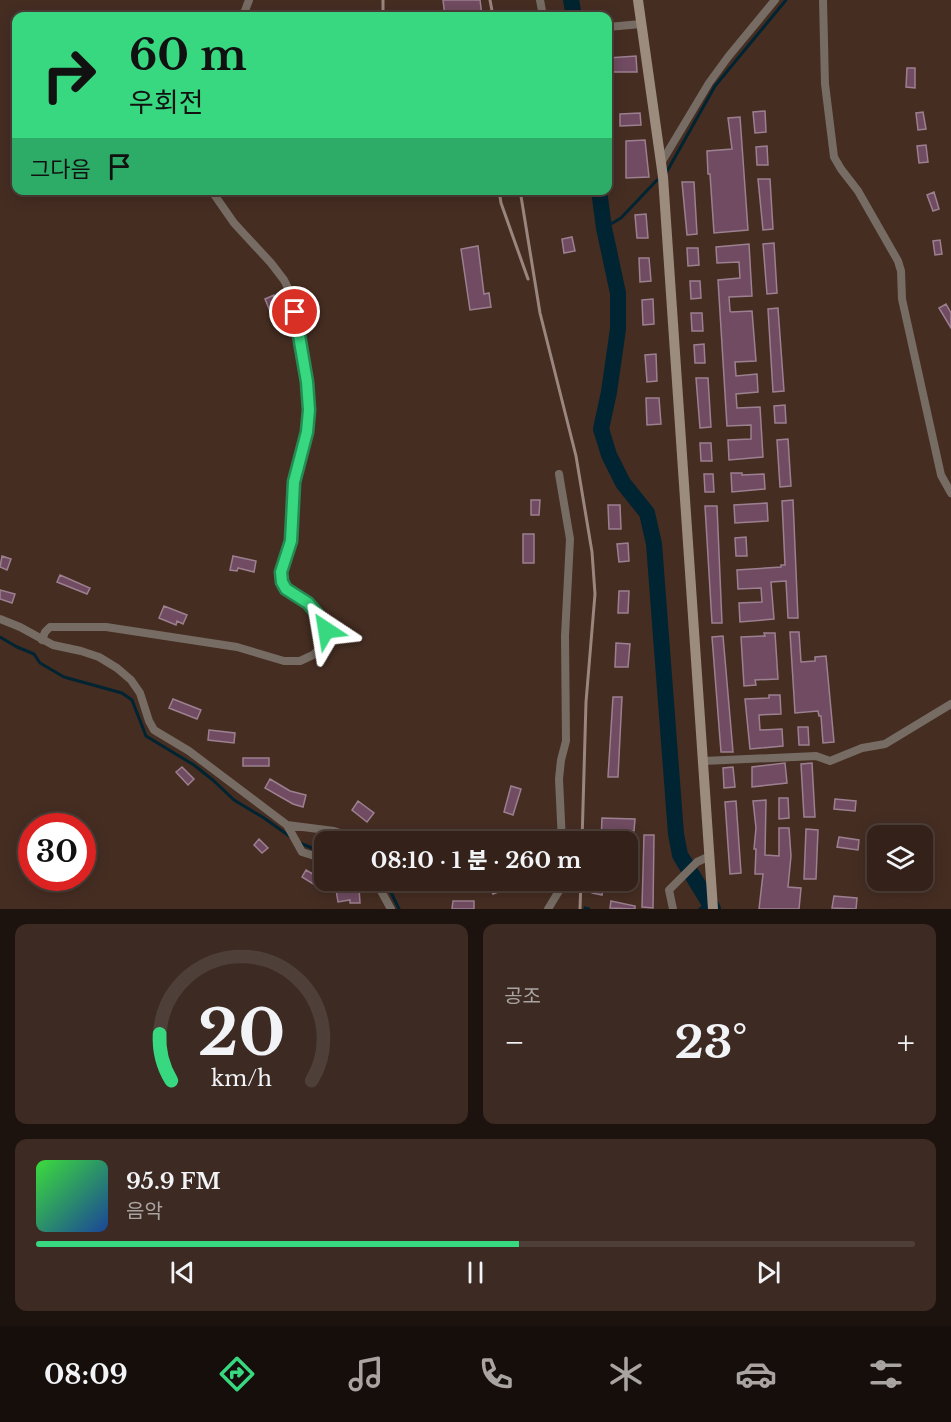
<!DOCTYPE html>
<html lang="ko">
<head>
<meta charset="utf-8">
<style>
  :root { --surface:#34221a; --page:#3c2a23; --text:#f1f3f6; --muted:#a9a4a2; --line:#4e3f39; --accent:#38d880 }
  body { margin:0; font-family:"Libre Baskerville","Noto Sans KR",serif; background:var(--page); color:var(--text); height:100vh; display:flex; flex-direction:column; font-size:22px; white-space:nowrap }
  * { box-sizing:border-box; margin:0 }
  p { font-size:20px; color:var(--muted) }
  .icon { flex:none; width:33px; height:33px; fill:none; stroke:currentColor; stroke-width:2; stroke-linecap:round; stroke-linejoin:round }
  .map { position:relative; height:909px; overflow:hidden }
  .details { display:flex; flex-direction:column; gap:15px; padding:15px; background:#1d130e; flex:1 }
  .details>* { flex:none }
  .hud { position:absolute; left:12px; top:12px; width:600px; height:183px; border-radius:12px; box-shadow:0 3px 15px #0003,0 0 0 2px var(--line); background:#38d880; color:#111; overflow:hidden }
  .fabs { position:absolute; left:867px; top:825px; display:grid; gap:12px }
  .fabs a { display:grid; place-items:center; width:66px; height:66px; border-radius:12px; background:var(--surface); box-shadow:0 3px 15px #0003,0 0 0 2px var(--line); font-size:30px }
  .speed { position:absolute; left:18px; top:813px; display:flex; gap:12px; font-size:30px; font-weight:700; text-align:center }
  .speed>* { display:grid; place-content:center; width:78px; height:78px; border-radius:50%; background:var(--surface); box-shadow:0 3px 15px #0003,0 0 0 2px var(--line); line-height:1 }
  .speed .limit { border:9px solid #d22; background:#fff; color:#111 }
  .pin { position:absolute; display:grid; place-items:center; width:51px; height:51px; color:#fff; margin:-26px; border:3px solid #fff; border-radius:50%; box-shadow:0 2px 6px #0007 }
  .me { position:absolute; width:66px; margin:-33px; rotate:327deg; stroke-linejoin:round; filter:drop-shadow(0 0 4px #0008) }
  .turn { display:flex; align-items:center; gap:21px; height:126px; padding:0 18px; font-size:27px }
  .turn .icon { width:78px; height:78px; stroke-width:2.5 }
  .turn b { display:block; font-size:42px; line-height:51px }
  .then { display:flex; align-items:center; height:57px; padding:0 18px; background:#0003; gap:12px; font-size:22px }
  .big { font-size:45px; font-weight:800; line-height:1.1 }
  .details .tile { flex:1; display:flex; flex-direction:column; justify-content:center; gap:9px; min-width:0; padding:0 21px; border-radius:12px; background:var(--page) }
  .details .dial { align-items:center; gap:0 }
  .dial svg { height:156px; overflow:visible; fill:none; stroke:var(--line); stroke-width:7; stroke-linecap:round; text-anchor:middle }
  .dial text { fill:var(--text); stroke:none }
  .song { display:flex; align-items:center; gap:18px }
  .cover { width:72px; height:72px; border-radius:9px; background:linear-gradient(135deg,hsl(120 70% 55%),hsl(220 70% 35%)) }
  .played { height:6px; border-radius:3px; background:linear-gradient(90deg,var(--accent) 55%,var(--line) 55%) }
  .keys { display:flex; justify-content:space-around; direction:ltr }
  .heat { display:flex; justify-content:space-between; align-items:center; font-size:33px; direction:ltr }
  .details .tiles { flex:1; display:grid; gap:15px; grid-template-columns:1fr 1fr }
  .tile:last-child { grid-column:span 2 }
  .trip { position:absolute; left:314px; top:831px; width:324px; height:60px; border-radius:12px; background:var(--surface); box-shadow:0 3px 15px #0003,0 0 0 2px var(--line); font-weight:800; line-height:60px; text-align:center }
  .dock { display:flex; height:96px; justify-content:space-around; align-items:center; background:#150e0a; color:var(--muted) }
  .dock .icon { width:42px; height:42px }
  .dock .active { color:var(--accent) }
  .dock b { font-size:27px; color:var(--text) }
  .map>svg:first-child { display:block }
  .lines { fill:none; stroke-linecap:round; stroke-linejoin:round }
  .stream { stroke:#002431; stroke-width:3 }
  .river { stroke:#002431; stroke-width:16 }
  .building { fill:#704b61; stroke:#9c8090; stroke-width:1.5 }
  .street { stroke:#766c63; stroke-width:8 }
  .secondary { stroke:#9b8c7e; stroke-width:10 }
  .rail { stroke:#9b867e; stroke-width:3 }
  .route-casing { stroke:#248c53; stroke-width:15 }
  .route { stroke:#38d880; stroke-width:10 }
</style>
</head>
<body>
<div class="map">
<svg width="951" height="909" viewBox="0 0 951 909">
  <rect width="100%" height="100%" fill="#452d22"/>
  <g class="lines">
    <path class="stream" d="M666 173 715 86 786 0
      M604 228 621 218 657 180
      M0 637 17 647 34 654 40 663 64 677 122 693 132 700 146 736 194 765 214 781 234 800 264 818 292 838
      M300 843 324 853
      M385 880 399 909
      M585 908 589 909
      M700 909 708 903"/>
    <path class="river" d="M571 0 574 16
      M599 190 604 228 618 293V329L609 392 601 429 609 455 623 483 647 513 654 544 676 834 680 855 713 909"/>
  </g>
  <path class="building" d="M443 0H480L482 16H445Z
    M636 56 637 72H608V58Z
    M907 68H915V88L906 87Z
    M765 111 766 132 755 133 753 112Z
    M923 112 926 129 918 130 916 113Z
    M640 113 641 125 620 126V114Z
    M740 117 748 230 714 233 710 174H708L707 151 732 149 728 118Z
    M645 140 649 177 626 178V141Z
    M926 145 928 162 919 163 917 146Z
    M767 146 768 165H757L756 147Z
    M758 179H770L773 229 763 230Z
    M682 182H694L697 234 687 235Z
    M934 192 939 209 933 211 927 195Z
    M646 214 648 238H637L635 215Z
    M572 237 575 251 564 253 562 239Z
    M940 240 942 254 935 255 933 241Z
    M774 243 777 293 767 294 763 244Z
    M749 244 752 296 729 297 730 311 731 312 752 311 756 361 735 362 736 376 757 374 758 392 736 394 737 408 760 407 763 457 729 460 728 440 751 439V425L727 426 718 280 740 278 739 262 717 263 716 247Z
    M478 246 484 294 489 293 491 307 470 310 461 249Z
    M687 248H698L699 265 688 266Z
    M639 258H649L651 281 640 282Z
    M690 281H700L701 298 691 299Z
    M274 295 285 322 276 326 265 299Z
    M653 299 654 324 643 325 642 300Z
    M946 304 951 313V328L939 308Z
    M778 308 784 391 773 392 768 309Z
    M691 313H702L703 331H692Z
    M704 344 705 363H695L694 345Z
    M656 354 657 381 647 382 645 355Z
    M696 378H708L711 427 700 428Z
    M646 398H659L661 424 647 425Z
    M785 405 786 423H775L774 406Z
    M788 439 791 486 780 487 777 440Z
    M700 443H711L712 461H701Z
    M731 473H742V475L764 474 765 489 732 492Z
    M704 474H713L714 492H705Z
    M531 500H540L539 515H531Z
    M793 500 798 618H788L786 581 771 582 774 619 740 622 739 603 762 602 761 588 738 589 737 570 781 567V565H785L782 501Z
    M767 503 768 521 735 523 734 505Z
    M608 505H620L621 529H609Z
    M705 506H717L722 623H712Z
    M523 534H534V563H523Z
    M746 537 747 556H736L735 538Z
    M628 543 629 561 619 562 617 544Z
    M2 556 11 559 7 570 0 567Z
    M233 556 256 561 254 572 238 568 237 571 230 570Z
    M60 575 90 588 87 594 57 582Z
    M0 590 15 594 12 603 0 599Z
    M619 591H629L628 613H618Z
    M164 606 187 615 183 624 177 621 176 625 159 618Z
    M790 632H799L801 662 815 661V657L826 656 834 742 823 743 821 716H819L818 711 795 713Z
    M764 633H775L778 679 755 680 756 685 744 686 741 637 765 636Z
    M723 636 733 752H721L712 637Z
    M616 643 630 644 628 667H615Z
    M769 695H780L781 714 759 715 760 730 782 729 783 746 750 749 745 699 769 698Z
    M613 697H622L618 777H608Z
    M173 699 201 710 197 719 169 708Z
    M798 727H808L809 745H799Z
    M209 730 235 733 234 743 208 740Z
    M243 758H269V766H243Z
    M785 763 787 783 752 787V767Z
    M812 763 815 817H804L801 764Z
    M182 767 194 779 188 785 176 772Z
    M733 767 735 787 724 788 723 768Z
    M270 779 290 791 306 795 303 807 293 804 265 788Z
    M511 786 521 789 513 815 504 812Z
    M779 798H788L789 818 779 819Z
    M835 799 856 801 855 811 834 809Z
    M766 800 765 855 779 856V828H789L791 856 788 887 801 888 799 909H759L763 874H755L756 849H754L756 828 753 801Z
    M358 801 374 813 367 822 352 810Z
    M736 801 741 873 730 874 725 802Z
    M602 818 635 819 634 831 611 830V842H601Z
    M806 829 818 830 816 879H804Z
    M420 833 454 837V842H418Z
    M644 835H654L653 908 642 907Z
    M839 837 859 840 858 850 837 847Z
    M259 839 268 848 262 853 254 845Z
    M306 870 328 883 323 890 302 877Z
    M508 880 527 881 493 894 490 888Z
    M594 886 603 889 602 895 592 893Z
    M359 888 360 903H350V900L338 902 336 890Z
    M834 896 857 898 856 909 832 908Z
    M453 901H474V909H452Z
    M611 901 635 906V909L610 908Z"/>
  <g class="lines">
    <path class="street" d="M540 0 543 16
      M823 0 825 84 834 157 841 169 858 191 898 261 901 271 902 299 941 475 951 493
      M243 16 249 0
      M608 27 641 24
      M661 163 709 83 728 57 775 0
      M559 474 570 539 565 636 566 741 561 760 559 779 562 842
      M0 619 20 627 53 645 81 651 99 657 117 668 131 680 140 693 149 721 154 730 189 751 287 825 302 852 324 859
      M42 640 45 632 50 627H106L237 647 284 661H300L313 655 323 645 326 630 318 615 308 603 286 589 282 582 281 572 291 541 294 482 307 432 310 410 300 331 291 294 284 280 271 263 234 223 211 190
      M703 761 816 756 830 761 862 748 885 744 951 704
      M287 825 334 831 369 842
      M375 880 391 909
      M548 909 559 891 560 880
      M673 909 669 890 697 862 710 856"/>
    <path class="secondary" d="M638 0 663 177 713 909"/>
    <path class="rail" d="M383 0V16
      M490 0 493 16
      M499 190 501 203 528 279
      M520 190 540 313 576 456 592 552 595 594 586 702 582 842
      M580 909 581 880"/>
  </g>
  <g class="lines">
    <g class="route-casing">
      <path id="route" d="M295 312 307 382 309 410 307 432 294 482 291 541 281 572 282 582 286 589 308 603 318 615 326 630"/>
    </g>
    <use href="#route" class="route"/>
  </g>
</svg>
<div class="fabs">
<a><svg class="icon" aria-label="layers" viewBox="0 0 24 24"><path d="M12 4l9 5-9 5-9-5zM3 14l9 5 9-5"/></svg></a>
</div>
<div class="speed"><div class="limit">30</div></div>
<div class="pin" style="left:295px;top:312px;background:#d93025"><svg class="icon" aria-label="arrive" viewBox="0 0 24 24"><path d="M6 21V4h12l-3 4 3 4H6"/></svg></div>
<svg class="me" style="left:326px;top:630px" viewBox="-20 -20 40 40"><path d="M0-17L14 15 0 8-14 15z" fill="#38d880" stroke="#fff" stroke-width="4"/></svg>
<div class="trip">08:10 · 1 분 · 260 m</div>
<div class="hud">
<div class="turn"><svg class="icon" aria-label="right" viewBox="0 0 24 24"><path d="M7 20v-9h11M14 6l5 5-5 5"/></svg><div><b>60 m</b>우회전</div></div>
<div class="then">그다음<svg class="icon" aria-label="arrive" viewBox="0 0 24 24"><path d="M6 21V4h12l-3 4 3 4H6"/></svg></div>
</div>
</div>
<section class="details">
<div class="tiles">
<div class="tile dial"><svg viewBox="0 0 100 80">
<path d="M14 69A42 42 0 1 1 86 69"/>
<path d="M14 69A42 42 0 0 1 8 45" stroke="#38d880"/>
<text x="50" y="56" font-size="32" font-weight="700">20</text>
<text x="50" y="72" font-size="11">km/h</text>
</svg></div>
<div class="tile"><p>공조</p>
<div class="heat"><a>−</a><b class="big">23°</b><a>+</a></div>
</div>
<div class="tile">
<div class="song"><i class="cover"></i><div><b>95.9 FM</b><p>음악</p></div></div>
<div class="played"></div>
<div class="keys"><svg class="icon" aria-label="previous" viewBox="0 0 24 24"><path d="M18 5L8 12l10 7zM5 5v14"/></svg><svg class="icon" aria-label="pause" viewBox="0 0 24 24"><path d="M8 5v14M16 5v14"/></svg><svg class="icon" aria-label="next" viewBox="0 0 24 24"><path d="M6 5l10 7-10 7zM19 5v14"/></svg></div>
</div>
</div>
</section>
<nav class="dock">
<b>08:09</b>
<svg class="icon active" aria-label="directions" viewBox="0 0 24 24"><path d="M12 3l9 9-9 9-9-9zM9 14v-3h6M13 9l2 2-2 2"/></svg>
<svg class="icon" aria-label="music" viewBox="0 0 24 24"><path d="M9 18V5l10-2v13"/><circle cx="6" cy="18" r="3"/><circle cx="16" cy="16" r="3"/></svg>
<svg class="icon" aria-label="phone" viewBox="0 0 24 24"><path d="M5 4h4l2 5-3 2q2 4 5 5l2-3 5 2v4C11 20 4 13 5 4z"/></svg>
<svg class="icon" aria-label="climate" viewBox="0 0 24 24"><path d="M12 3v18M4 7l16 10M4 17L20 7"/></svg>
<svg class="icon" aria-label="car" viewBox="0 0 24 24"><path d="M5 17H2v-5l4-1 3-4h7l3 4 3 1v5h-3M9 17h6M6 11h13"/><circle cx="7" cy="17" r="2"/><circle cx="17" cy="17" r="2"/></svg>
<svg class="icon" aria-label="filters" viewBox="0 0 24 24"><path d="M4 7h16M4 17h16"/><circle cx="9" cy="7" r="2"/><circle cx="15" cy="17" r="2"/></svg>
</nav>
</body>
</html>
